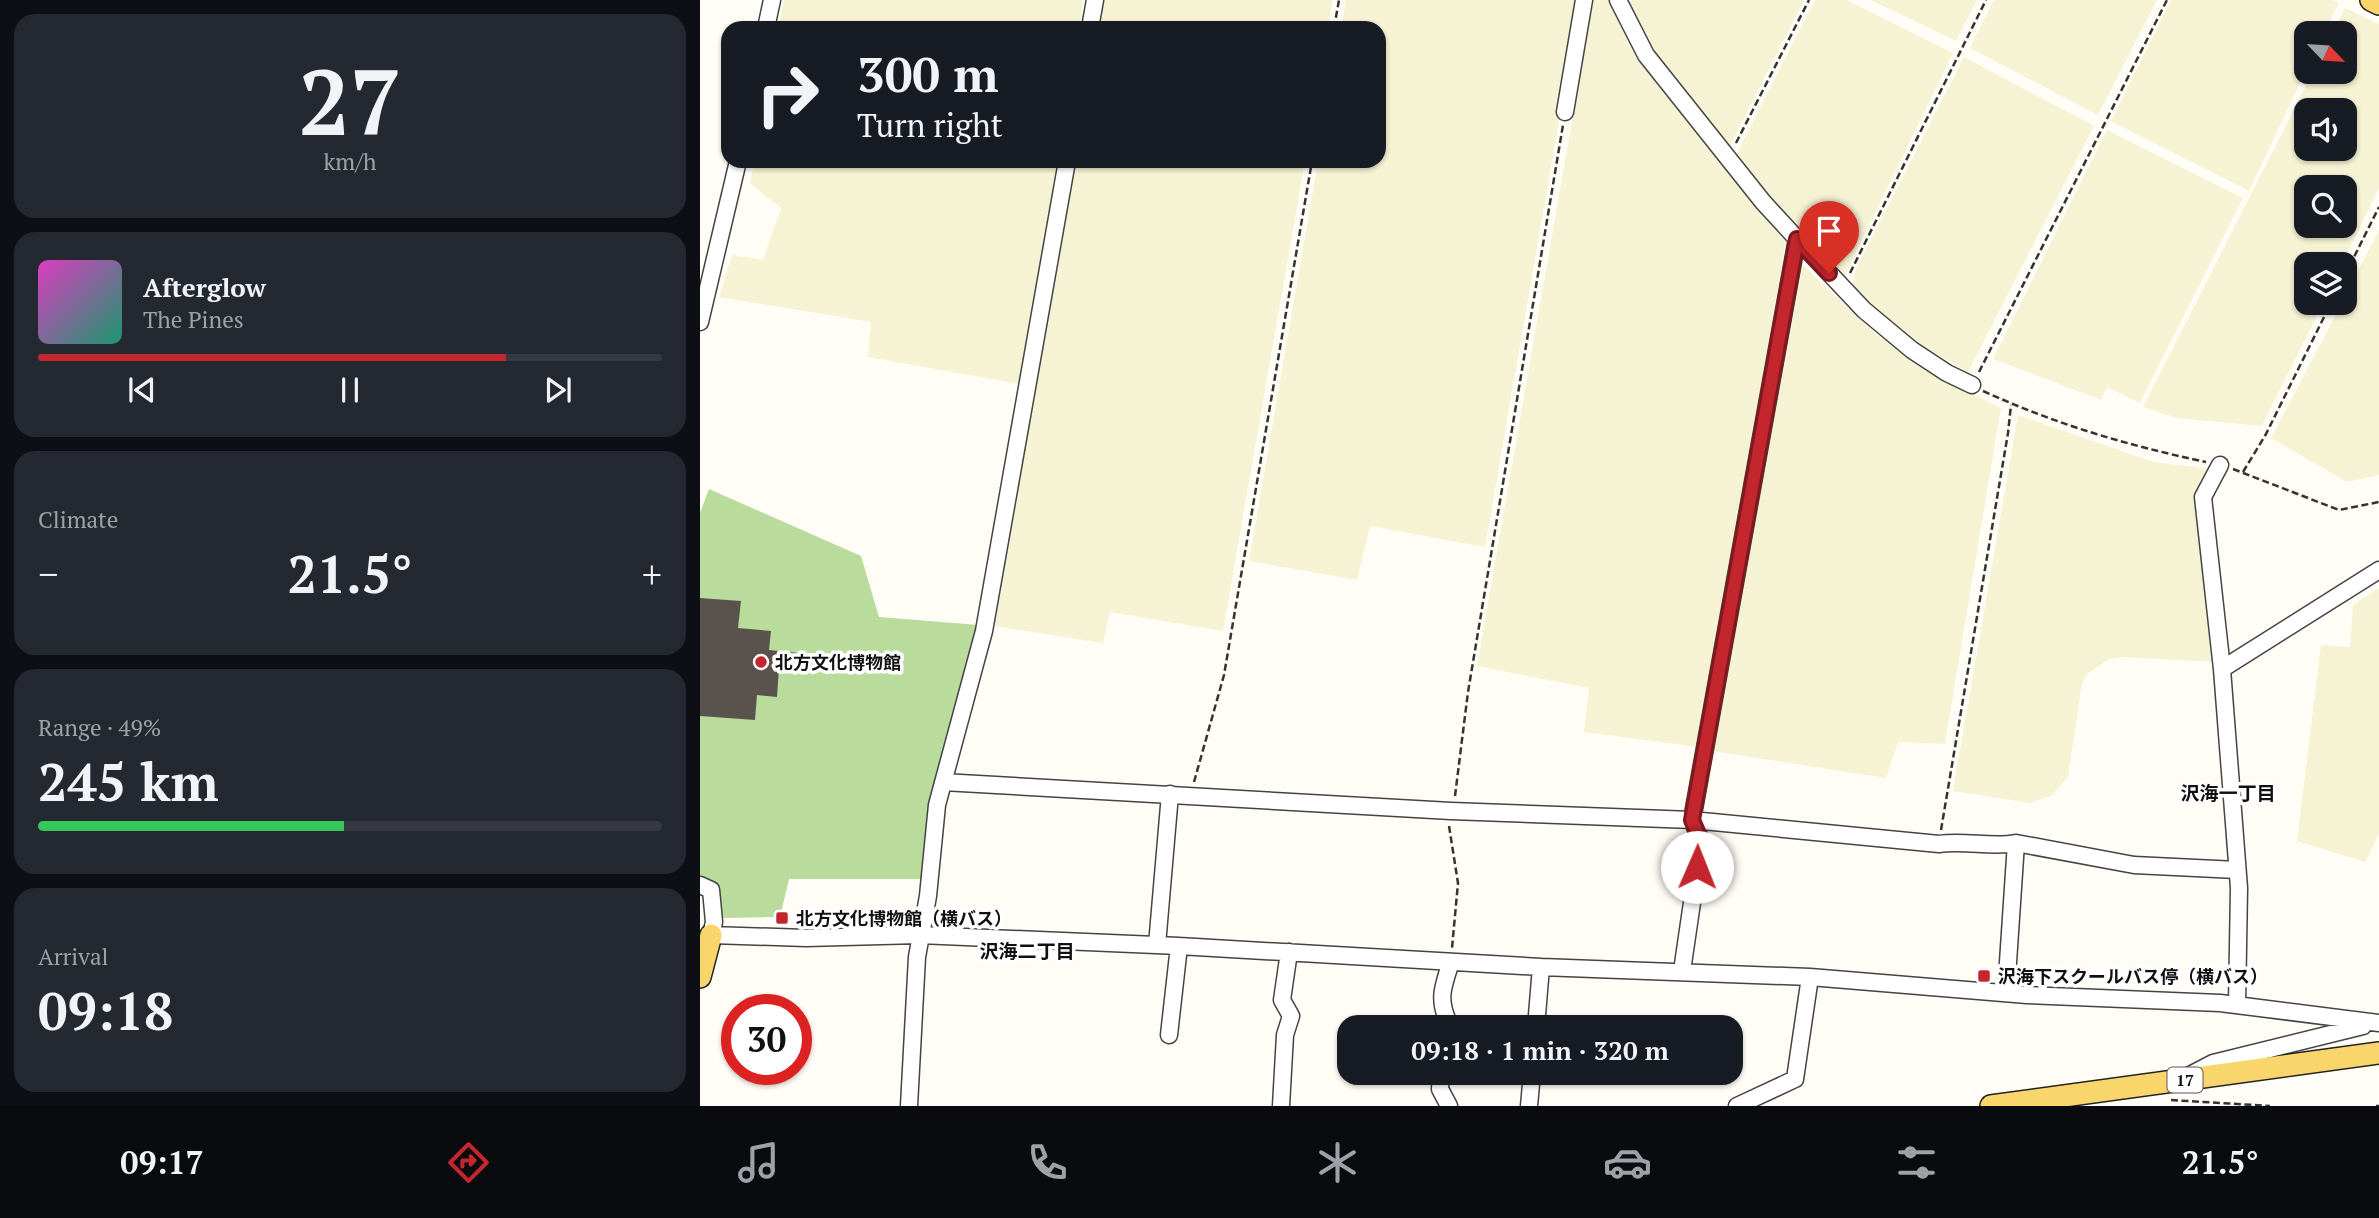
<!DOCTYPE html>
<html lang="en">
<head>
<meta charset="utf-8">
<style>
  :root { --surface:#171b24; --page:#242831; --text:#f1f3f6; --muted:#9ea1a6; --line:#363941; --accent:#c4262e }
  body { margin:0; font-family:"PT Serif","Noto Sans JP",serif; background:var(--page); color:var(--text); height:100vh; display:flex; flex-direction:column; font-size:26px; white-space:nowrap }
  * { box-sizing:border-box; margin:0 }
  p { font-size:23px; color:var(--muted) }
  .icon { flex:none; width:38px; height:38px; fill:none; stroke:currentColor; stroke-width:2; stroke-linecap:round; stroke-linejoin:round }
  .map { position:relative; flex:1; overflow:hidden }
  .drawer { display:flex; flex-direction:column; gap:14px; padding:14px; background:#0d0f14; width:700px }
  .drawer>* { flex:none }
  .banner { position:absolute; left:21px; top:21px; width:665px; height:147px; border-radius:21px; box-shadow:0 2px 5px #0004; background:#171b24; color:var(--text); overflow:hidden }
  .needle { width:46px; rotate:115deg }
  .fabs { position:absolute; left:1594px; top:21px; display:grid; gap:14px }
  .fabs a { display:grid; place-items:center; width:63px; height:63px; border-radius:14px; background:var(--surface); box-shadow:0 2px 5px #0004; font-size:35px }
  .speed { position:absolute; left:21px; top:994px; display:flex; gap:14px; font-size:35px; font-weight:700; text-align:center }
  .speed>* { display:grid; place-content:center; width:91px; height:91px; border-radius:50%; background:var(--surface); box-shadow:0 2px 5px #0004; line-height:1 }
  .speed .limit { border:10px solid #d22; background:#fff; color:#111 }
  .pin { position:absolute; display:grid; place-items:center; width:60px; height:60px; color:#fff; margin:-72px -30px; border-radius:50% 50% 50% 0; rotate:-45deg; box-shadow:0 0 7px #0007 }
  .pin .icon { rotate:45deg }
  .me { position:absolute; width:77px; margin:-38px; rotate:1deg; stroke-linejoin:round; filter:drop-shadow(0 0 5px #0008) }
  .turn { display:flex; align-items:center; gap:24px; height:147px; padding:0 21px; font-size:32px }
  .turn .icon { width:91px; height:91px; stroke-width:2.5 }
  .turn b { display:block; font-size:49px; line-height:60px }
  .big { font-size:52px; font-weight:800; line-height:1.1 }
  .drawer .card { flex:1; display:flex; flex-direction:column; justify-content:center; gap:10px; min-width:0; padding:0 24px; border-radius:21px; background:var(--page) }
  .drawer .dial { align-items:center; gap:0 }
  .dial b { font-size:91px; line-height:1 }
  .song { display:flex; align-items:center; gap:21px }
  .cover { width:84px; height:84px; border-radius:10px; background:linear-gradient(135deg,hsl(310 70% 55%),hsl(160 70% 35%)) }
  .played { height:7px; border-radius:4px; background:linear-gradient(90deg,var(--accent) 75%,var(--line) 75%) }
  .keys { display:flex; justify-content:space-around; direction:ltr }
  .heat { display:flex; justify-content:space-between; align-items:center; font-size:38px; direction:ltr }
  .charge { height:10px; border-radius:5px; background:linear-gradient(90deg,#34c759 49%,var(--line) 0) }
  .trip { position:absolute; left:637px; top:1015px; width:406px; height:70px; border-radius:21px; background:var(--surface); box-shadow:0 2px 5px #0004; font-weight:800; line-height:70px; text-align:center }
  .dock { display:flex; height:112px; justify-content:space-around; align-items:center; background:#090b0e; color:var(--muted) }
  .dock .icon { width:49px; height:49px }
  .dock .selected { color:var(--accent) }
  .dock b { font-size:32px; color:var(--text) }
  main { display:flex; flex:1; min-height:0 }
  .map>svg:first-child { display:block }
  .farmland { fill:#f6f3d4; fill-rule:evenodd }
  .forest { fill:#b9dc9c }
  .building { fill:#5a524d }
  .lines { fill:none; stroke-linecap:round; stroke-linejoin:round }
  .minor-casing { stroke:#444; stroke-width:19 }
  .major-casing { stroke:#222; stroke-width:24 }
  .path { stroke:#333; stroke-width:2.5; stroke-dasharray:7 3.5; stroke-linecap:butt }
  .minor { stroke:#fff; stroke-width:16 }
  .major { stroke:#f9d66b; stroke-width:21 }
  .route-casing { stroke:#7f191e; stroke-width:18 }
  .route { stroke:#c4262e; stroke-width:12 }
  .poi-dot { fill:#c4262e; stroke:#fff; stroke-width:2.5 }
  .labels { text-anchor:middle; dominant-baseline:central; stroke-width:7; stroke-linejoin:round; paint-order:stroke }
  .shield { fill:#fff; stroke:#585858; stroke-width:2 }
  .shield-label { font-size:16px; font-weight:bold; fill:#111 }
  .poi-label { font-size:18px; font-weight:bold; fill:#111; stroke:#fff; text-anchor:start }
  .neighbourhood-label { font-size:19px; font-weight:bold; fill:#111; stroke:#fff }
</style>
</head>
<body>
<main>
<section class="drawer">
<div class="card dial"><b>27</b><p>km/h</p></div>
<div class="card">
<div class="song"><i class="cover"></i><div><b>Afterglow</b><p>The Pines</p></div></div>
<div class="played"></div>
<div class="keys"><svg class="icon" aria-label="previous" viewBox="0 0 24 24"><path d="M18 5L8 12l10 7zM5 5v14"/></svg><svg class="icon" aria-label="pause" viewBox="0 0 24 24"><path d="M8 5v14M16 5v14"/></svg><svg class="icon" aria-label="next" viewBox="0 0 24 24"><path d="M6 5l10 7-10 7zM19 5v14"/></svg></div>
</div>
<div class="card"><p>Climate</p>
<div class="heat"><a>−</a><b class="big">21.5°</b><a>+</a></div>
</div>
<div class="card"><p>Range · 49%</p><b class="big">245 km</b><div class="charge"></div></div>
<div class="card"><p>Arrival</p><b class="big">09:18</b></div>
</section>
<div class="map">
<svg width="1679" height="1106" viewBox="0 0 1679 1106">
  <rect width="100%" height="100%" fill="#fffdf5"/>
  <path class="farmland" d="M84 0H383L379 28H79Z
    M403 0H633L628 28H398Z
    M646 0H880L785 547 670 526 657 580 549 561 618 161H679V28H641Z
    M893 0H912L1022 162 1086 240 999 747 884 732 889 688 777 666Z
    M932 0H1104L1029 148 949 47 929 4Z
    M1115 0H1147L1253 53 1143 279 1063 193 1036 155Z
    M1171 0H1277L1256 41Z
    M1294 0H1457L1398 115 1270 48Z
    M1471 0H1633L1639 3 1624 33H1606V70L1549 191 1411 121Z
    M1645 8 1679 24V188L1642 264H1606V303H1623L1562 426 1477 418 1443 407 1613 72H1645V33H1632ZM1606 110H1645V149H1606ZM1606 187H1645V226H1606Z
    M1264 57 1394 126 1268 372 1216 342 1152 289 1156 269Z
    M1407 130 1543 198 1440 403 1407 387 1401 400 1293 359Z
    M54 161H357L320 384 168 357 171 322 19 297 32 255 63 260 81 208 50 183Z
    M374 161H605L523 631 410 612 403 643 294 626Z
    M1679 230V475L1647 482 1571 438 1642 303H1645V296Z
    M1103 265 1170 329 1218 366 1301 408 1245 744 1198 742 1186 778 1012 751Z
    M1318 415 1454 462 1510 469 1498 498 1512 662 1421 657 1409 659 1387 674 1382 683 1368 777 1352 795 1331 803 1253 791Z
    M1679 588V834L1665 862 1597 841 1621 645 1650 647 1653 605Z"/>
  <path class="forest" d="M9 489 161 556 179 617 279 625 226 879H89L80 917 21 918 19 888 0 878V513Z"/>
  <path class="building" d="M0 598 41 601 38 628 71 631 69 650 98 653 97 669 79 668 77 697 57 695 55 720 0 716Z"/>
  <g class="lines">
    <g class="minor-casing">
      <path id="minor" d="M918 0 946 55 1063 202 1097 239 1164 310 1212 350 1247 373 1272 385
        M66 28 72 0
        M390 28 395 0
        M865 112 884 0
        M0 322 38 161
        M1520 465 1503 497 1522 669 1539 888 1537 1005
        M1522 669 1679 570
        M243 782 751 811 992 820 1239 844C1265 840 1293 848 1316 843L1434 865 1537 870
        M0 885 11 890 14 922 11 935 106 938 219 935 479 946 841 967 1110 977 1327 995 1520 1003 1679 1023
        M457 945 470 794
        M982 971 1001 841 992 820 1097 239
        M1306 992 1316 843
        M751 1027C737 1002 742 988 751 962
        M836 1027 841 967
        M469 1035 479 946
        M741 1073 740 1089 749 1106
        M1490 1075 1513 1063 1663 1026
        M209 1106 217 957 228 896 237 805 284 631 367 161
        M581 1106 585 1035 591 1016 582 1000 589 952
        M829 1106 832 1073
        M1037 1106 1095 1079 1110 977"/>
    </g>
    <g class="major-casing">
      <path id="major" d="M1671 0 1679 4
        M0 977 11 935
        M1291 1106 1679 1053"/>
    </g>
    <path class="path" d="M634 28 639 0
      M1036 143 1109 0
      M1150 273 1286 0
      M1645 275 1679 207
      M1279 372 1467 0
      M1283 391C1358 425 1426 445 1506 462
      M1533 469 1639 510 1679 502
      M1543 472 1566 434 1631 303
      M494 782 524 675 612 161
      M755 796 768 692 863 125
      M749 826 758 883 752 948
      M1241 830 1308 433 1311 405
      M1471 1100 1570 1106
      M1676 1106H1679"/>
    <use href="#minor" class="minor"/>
    <use href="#major" class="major"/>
  </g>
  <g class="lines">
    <g class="route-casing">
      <path id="route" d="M997 867 1001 841 992 820 1097 239 1129 273"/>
    </g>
    <use href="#route" class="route"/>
  </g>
  <g class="poi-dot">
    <circle cx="61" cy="662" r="7"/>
    <rect x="75" y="911" width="14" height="14" rx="3.5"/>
    <rect x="1277" y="969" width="14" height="14" rx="3.5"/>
  </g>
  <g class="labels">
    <rect class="shield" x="1467.5" y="1067.5" width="35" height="25" rx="5"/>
    <g class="shield-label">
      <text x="1485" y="1080">17</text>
    </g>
    <g class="poi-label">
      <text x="75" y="662">北方文化博物館</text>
      <text x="96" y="918">北方文化博物館（横バス）</text>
      <text x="1298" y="976">沢海下スクールバス停（横バス）</text>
    </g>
    <g class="neighbourhood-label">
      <text x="1528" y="792">沢海一丁目</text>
      <text x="327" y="950">沢海二丁目</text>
    </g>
  </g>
</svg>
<div class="fabs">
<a><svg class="needle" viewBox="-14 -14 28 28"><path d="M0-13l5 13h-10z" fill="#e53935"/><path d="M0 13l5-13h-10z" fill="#9ea1a6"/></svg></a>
<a><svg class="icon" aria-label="sound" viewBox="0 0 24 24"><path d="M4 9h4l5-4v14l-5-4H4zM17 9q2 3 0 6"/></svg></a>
<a><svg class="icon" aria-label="search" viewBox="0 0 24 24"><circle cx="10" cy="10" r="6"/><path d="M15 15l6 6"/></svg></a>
<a><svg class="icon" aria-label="layers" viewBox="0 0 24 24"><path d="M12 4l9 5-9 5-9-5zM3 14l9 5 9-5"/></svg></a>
</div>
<div class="speed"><div class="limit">30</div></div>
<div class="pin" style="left:1129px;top:273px;background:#d93025"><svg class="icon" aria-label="arrive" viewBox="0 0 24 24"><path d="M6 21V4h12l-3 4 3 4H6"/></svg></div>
<svg class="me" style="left:997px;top:867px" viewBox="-20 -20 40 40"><circle r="19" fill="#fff"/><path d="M0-13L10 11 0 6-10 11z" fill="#c4262e"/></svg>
<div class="trip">09:18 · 1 min · 320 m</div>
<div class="banner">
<div class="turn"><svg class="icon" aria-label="right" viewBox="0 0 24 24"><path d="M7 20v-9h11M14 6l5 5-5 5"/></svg><div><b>300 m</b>Turn right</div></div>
</div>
</div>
</main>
<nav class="dock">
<b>09:17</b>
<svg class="icon selected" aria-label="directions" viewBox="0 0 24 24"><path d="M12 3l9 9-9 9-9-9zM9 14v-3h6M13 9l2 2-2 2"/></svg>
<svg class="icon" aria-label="music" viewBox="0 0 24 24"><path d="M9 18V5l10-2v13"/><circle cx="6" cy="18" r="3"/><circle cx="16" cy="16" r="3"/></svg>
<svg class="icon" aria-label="phone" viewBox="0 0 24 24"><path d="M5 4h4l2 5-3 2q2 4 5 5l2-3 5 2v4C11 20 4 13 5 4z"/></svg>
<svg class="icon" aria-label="climate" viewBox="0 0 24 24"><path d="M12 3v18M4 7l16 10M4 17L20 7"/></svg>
<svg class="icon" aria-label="car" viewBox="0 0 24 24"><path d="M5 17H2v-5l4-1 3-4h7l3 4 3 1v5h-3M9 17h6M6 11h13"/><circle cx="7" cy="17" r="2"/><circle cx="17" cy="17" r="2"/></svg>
<svg class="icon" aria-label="filters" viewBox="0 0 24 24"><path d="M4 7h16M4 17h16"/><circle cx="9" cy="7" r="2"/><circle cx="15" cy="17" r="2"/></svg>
<b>21.5°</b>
</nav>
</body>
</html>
